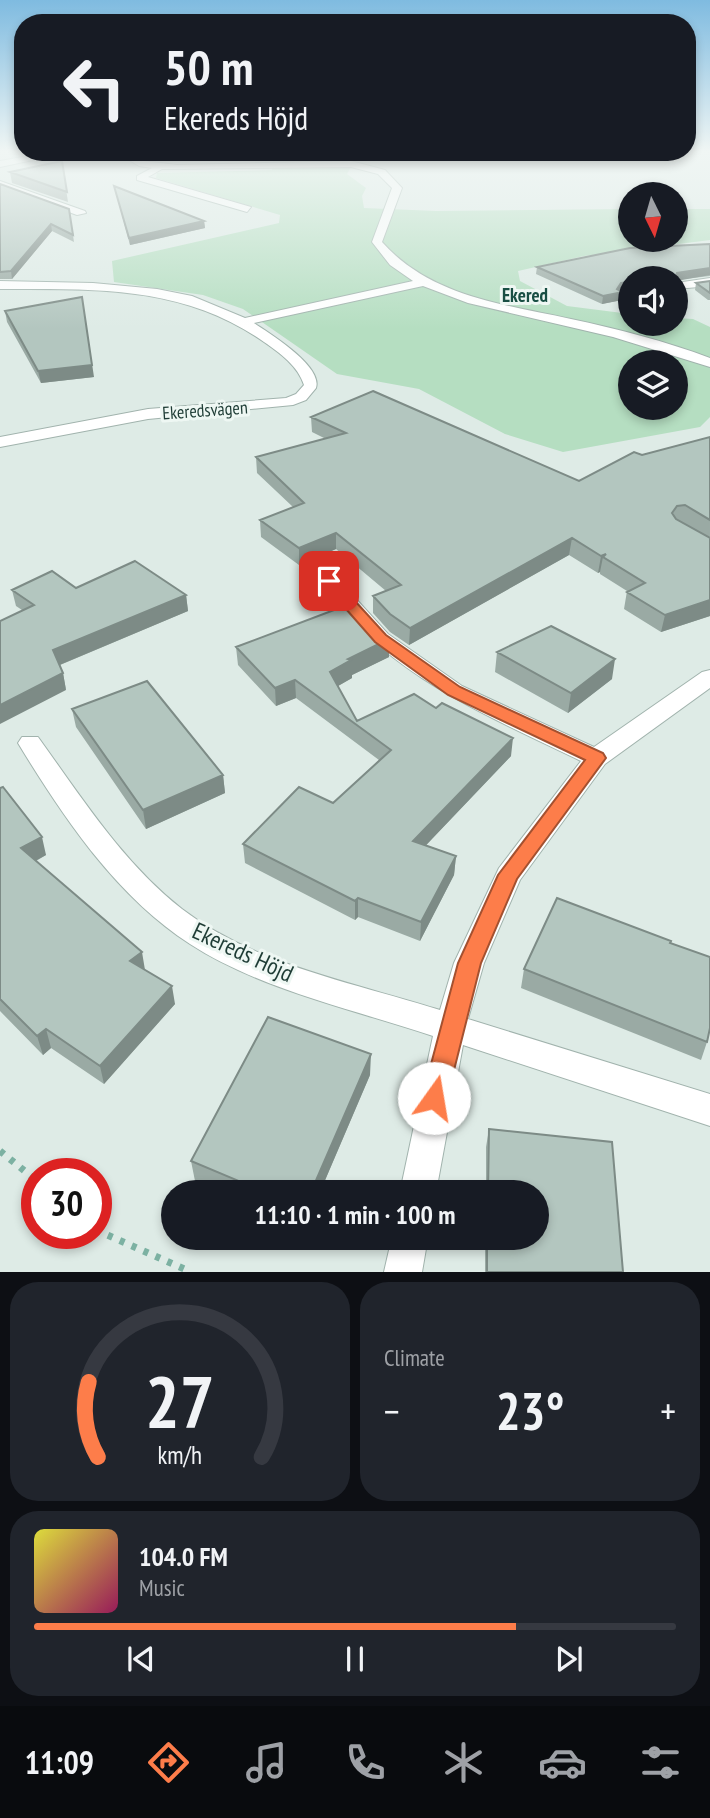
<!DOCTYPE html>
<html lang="en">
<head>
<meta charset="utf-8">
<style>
  :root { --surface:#171b24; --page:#20242c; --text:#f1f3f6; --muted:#9ea1a6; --line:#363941; --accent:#fd7d4a }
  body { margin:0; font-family:"PT Sans Narrow",sans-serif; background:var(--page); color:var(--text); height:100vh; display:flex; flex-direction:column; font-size:26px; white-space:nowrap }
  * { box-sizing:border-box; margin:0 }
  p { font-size:23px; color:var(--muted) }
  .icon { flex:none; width:38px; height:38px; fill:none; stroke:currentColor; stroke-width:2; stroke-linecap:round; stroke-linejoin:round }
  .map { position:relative; height:1272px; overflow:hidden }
  .drawer { display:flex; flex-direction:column; gap:10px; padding:10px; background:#0d0f14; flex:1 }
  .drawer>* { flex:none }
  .banner { position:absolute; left:14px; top:14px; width:682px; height:147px; border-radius:28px; box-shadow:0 4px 10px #0003; background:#171b24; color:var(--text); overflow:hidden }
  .needle { width:46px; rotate:175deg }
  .fabs { position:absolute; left:618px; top:182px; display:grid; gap:14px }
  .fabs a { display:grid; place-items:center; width:70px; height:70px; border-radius:50%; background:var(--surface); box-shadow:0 4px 10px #0003; font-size:35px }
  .speed { position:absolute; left:21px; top:1158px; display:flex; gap:14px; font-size:35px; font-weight:700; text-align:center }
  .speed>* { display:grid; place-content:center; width:91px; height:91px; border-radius:50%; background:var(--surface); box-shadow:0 4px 10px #0003; line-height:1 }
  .speed .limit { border:10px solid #d22; background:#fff; color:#111 }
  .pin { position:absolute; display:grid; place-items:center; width:60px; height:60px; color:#fff; margin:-30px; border-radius:14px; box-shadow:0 4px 10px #0006 }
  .me { position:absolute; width:77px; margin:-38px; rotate:13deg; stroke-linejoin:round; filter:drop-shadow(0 0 5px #0008) }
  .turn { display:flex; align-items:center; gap:24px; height:147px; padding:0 35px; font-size:32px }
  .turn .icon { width:91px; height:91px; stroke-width:2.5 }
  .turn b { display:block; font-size:49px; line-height:60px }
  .big { font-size:52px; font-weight:700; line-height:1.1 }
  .drawer .card { flex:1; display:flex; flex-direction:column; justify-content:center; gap:10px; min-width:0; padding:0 24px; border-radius:28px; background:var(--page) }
  .drawer .dial { align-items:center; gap:0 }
  .dial svg { height:182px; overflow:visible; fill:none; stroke:var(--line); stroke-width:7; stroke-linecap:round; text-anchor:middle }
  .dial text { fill:var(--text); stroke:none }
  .song { display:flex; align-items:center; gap:21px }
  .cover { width:84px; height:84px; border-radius:10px; background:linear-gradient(135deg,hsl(60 70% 55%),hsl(330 70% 35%)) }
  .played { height:7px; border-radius:4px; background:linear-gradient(90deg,var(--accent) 75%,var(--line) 75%) }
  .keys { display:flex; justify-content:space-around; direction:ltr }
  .heat { display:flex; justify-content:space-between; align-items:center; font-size:38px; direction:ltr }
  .drawer .tiles { flex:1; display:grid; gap:10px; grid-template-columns:1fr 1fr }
  .card:last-child { grid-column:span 2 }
  .trip { position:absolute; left:161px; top:1180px; width:388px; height:70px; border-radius:35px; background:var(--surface); box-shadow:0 4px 10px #0003; font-weight:700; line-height:70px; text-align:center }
  .menu { display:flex; height:112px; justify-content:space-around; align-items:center; background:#090b0e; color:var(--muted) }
  .menu .icon { width:49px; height:49px }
  .menu .on { color:var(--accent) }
  .menu b { font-size:32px; color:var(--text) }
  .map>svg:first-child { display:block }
  .green { fill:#b5dec1; fill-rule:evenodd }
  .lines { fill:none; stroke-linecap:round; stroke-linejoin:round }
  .minor-casing { stroke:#a1b3ad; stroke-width:2 }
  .path { stroke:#7cb1a2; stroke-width:7; stroke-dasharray:5 8; stroke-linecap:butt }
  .minor { fill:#fff; fill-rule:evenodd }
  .wall { fill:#9aaaa4 }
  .shaded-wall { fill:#7d8b86 }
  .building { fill:#b3c6bf; stroke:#7d8b86; stroke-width:2 }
  .route { fill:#fd7d4a; stroke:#a45130; stroke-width:2 }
  .labels { text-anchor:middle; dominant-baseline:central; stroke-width:6; stroke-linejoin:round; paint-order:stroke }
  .far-street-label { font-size:18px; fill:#1e3c35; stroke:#eef7f3 }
  .far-neighbourhood-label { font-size:19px; font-weight:bold; fill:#194f44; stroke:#eef7f3 }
  .near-street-label { font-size:24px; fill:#1e3c35; stroke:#eef7f3 }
</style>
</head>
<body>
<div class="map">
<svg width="710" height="1272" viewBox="0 0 710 1272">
  <rect width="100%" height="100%" fill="#deebe6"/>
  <path class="green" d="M274 152H359L347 174 366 188 362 196 364 208 436 211 630 209V240H676V209H710V240L584 256 518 271 520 281 567 306 630 314V324H676V318L693 319 710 327V417L700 427 563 452 505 434 419 389 337 374 243 309 203 295 114 282 112 261 279 223 280 215 156 178 157 173 272 170ZM630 362H676V408H630Z"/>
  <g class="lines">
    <g class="minor-casing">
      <path id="minor" d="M51 152H71L0 167V161Z
        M116 152H127L144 161 177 165 351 161 385 170 402 188 382 242C431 297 503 304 571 319 618 329 665 341 710 358V367L613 337 468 303 423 286 254 323C270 334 323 366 316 388L306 400 293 405 148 419 0 447V437L148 409 286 398 296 394 304 385C298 366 280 353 264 342 183 285 95 289 0 289V281L93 283 157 289 192 296 245 318 413 281 390 265 372 242 392 188 378 174 351 167 162 169 148 177 251 207 247 212 137 180V176L152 168 139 166Z
        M0 181 85 211 86 213 77 215 0 187Z
        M710 278V286L676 289V283Z
        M630 291V299L618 296 620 293Z
        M329 575 336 577 388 634 462 686 594 747 702 672 710 670V688L605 764 520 880 484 963 468 1019 710 1094V1126L463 1045 436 1192H400L433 1036C355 1010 259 989 190 944 116 896 63 817 18 743L22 737H38C82 798 123 863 182 909 255 965 354 983 440 1010L454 963 499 868 581 761C482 713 385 674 319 581Z
        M392 1237H428L422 1272H384Z"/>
    </g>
    <path class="path" d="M0 1151 37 1181
      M96 1230 191 1272"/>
    <use href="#minor" class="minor"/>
  </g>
  <path class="wall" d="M62 161 68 202 12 183 10 172Z
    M0 184 69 209 74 242 52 231 12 279H0Z
    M114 186 204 221 205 228 130 245Z
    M710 244V276L676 280 630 278V289L619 291 623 292 622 300 602 304 536 274 537 267Z
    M710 281V300H708L695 290 696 283Z
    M5 311 94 377 41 383 7 322Z
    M311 417 579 481 642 455 710 437V616L661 632 624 609 627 591 600 574V572L598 573 569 555 409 645 390 632 373 613V596L386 591 336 549 299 565 261 537 260 520 293 507 257 473 256 457 326 439 312 432Z
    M76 588 186 595 188 611 60 665 63 673 66 690 22 610 16 606 12 590Z
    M389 639V657L352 675V678L338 686 357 721 511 756 426 845 456 856 454 875 420 941 358 917 355 920 245 863 243 844 333 803 379 760 296 698 276 706 238 665 236 647Z
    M497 652 612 679 568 713 495 672Z
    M72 709 223 775 225 793 146 829 76 727Z
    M0 788 46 855 36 861 145 970 175 1004 104 1084 51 1048 43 1055 0 1011Z
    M670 943 707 1042 701 1060 521 988 524 969Z
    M370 1075 320 1192H220L195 1181 191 1161Z
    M489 1129 623 1272H485V1237H537V1192H486V1147Z"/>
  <path class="shaded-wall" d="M204 221 205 228 130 245 129 238Z
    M51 224 52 231 12 279 11 271Z
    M710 268V275L676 281 677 273Z
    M630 282V289L619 290 623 292 622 300 602 304 603 296 621 283Z
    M82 297 94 377 41 383 38 371Z
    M336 533V549L299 565V548Z
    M572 538 569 555 409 645 410 628Z
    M606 554 603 557 600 572 598 573 601 556Z
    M186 595 188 611 57 666 53 650Z
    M710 600V616L661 632 665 615Z
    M389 639V657L352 675V678L331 690 330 672 348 659Z
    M615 659 612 679 568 713 571 693Z
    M63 673 66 690 0 724V705Z
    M295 680 296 698 276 706 275 688Z
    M513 738 511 756 412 860 413 841Z
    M223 775 225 793 146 829 143 810Z
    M42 837 46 855 26 866 21 848Z
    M456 856 454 875 420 941 421 922Z
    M358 898V917L355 920V901Z
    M142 952 145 970 130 961Z
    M172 986 175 1004 104 1084 100 1066Z
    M46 1029 51 1048 43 1055 37 1036Z
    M371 1054 370 1075 320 1192H311Z"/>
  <path class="building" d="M62 161 67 192 10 172Z
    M0 184 69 209 73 235 51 224 11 271 0 272Z
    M114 186 204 221 129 238Z
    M710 244V268L677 273 675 278H630V282L621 283 617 289 623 292 603 296 537 267 630 248Z
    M710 281V293L696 283Z
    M82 297 92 365 38 371 5 311Z
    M373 391 579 481 634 452 642 455 710 437V520L685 505 677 506 672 513 676 519 710 538V600L665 615 627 592 645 583 603 557 606 554 601 556 572 538 410 628 390 614 373 596 401 585 336 533 299 548 260 520 304 503 256 457 346 433 311 417Z
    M135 561 186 595 53 650 63 673 0 705V621L34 605 12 590 52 571 76 588Z
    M350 604 389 639 348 659 351 660 330 672 357 721 414 694 436 708 442 703 513 738 413 841 456 856 421 922 358 898 355 901 243 844 299 787 333 803 391 750 295 680 275 688 236 647Z
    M551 626 615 659 571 693 497 652Z
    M147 681 223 775 143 810 72 709Z
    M3 787 42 837 21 848 142 952 130 961 172 986 100 1066 46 1029 37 1036 0 999V788Z
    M557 898 671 941 670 943 710 957V1028L707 1042 524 969Z
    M268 1017 371 1054 311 1192H265L191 1161Z
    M489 1129 612 1142 623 1272H487V1237H537V1192H488Z"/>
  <linearGradient id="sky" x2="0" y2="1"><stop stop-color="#7fbbe0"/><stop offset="0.46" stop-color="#f0f6f4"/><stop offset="1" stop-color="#f0f6f4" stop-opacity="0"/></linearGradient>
  <rect width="710" height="329" fill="url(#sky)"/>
  <path class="route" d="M329 577 334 578 386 635 460 687 603 753 606 758 517 879 481 963 447 1098 443 1106 434 1110 425 1106 422 1098 458 963 498 875 585 760 448 695 375 642 324 584V578Z"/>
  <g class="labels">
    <g class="far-street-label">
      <text transform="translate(205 410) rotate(-4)">Ekeredsvägen</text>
    </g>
    <g class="far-neighbourhood-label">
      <text x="525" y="295">Ekered</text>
    </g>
    <g class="near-street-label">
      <text transform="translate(243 952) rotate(25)">Ekereds Höjd</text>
    </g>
  </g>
</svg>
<div class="fabs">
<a><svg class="needle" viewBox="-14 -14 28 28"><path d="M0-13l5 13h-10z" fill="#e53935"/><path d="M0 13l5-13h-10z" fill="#9ea1a6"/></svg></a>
<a><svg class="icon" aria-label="sound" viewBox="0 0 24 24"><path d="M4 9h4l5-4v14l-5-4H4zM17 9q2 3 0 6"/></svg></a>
<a><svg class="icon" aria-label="layers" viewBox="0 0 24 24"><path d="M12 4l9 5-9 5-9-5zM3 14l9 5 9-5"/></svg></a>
</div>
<div class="speed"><div class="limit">30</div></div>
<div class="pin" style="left:329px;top:581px;background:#d93025"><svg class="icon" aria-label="arrive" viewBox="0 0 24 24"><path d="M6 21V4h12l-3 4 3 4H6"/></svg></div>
<svg class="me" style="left:434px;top:1098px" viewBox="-20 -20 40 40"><circle r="19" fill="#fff"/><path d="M0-13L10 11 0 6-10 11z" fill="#fd7d4a"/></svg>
<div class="trip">11:10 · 1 min · 100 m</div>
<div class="banner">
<div class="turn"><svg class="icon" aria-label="left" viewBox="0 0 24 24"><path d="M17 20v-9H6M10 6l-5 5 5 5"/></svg><div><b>50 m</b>Ekereds Höjd</div></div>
</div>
</div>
<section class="drawer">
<div class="tiles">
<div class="card dial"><svg viewBox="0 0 100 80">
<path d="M14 69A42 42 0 1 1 86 69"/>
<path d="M14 69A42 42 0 0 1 10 36" stroke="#fd7d4a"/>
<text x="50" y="56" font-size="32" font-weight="700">27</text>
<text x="50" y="72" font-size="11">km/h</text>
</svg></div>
<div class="card"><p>Climate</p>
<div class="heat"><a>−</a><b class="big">23°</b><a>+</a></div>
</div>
<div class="card">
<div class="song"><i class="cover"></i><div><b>104.0 FM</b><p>Music</p></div></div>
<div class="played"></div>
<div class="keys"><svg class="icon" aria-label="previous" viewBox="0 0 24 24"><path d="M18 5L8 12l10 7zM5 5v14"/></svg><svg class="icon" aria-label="pause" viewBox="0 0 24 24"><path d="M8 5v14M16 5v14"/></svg><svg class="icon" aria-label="next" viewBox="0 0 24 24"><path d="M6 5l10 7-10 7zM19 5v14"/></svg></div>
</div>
</div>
</section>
<nav class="menu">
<b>11:09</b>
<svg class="icon on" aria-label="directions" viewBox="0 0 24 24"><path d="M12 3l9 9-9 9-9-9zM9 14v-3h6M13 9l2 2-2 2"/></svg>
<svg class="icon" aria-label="music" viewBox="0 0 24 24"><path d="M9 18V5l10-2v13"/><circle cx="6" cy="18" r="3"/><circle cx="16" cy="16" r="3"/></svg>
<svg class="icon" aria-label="phone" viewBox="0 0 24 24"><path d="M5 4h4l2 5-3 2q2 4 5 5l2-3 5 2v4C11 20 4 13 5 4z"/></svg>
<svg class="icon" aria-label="climate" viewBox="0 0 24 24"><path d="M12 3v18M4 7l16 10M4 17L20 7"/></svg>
<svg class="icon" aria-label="car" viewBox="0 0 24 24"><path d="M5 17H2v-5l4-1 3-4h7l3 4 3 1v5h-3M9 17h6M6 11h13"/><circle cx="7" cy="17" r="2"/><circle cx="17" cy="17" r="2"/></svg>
<svg class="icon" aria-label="filters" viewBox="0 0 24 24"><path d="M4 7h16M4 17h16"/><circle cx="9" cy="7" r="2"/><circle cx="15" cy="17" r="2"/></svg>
</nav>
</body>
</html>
